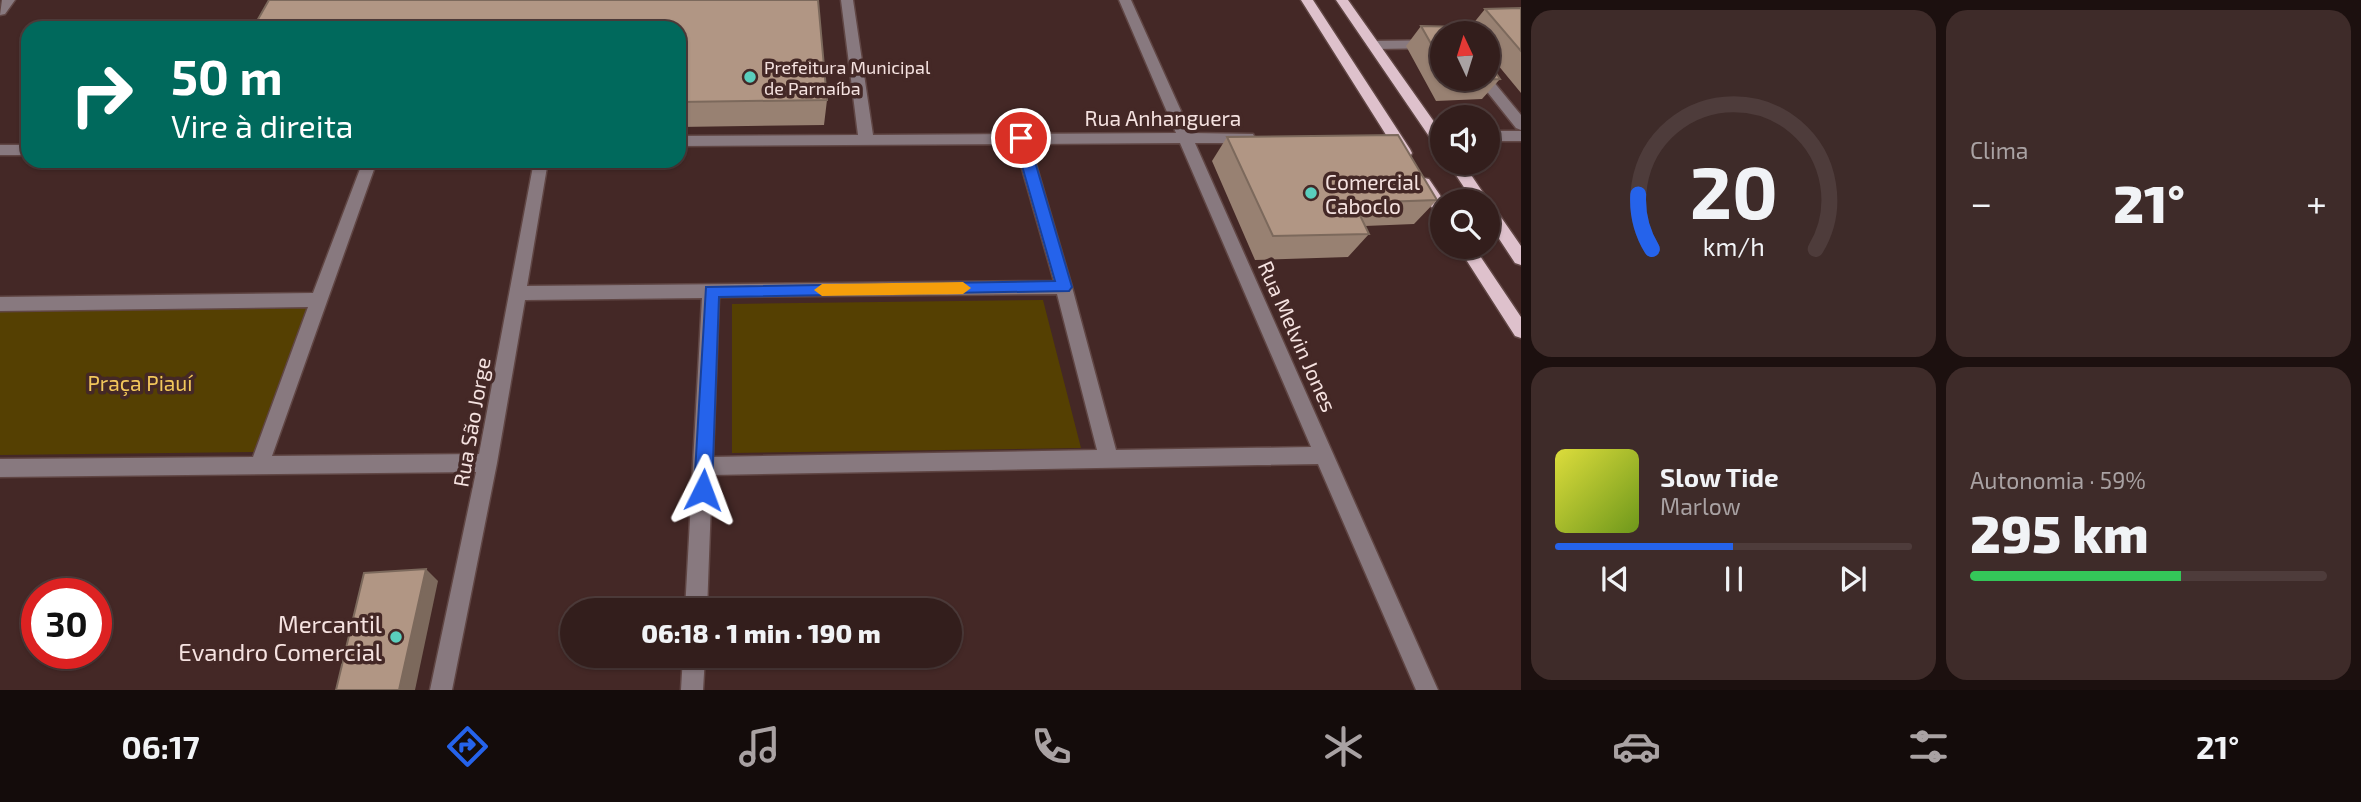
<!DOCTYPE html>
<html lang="pt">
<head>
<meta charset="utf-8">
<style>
  :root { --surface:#331e1c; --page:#3e2b29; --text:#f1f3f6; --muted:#a9a2a3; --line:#4e3c3b; --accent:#2563eb }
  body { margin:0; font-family:"Exo 2",sans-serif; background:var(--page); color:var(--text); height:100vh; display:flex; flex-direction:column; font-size:26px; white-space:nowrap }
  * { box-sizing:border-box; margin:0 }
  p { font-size:23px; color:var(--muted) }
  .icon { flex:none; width:38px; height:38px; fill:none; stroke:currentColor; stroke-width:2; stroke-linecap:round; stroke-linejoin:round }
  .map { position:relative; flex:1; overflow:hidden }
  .side { display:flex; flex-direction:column; gap:10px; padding:10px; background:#1c100f; width:840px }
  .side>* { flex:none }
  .hud { position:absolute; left:21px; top:21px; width:665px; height:147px; border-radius:21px; box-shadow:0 2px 5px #0004,0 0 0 2px var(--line); background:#00695c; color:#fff; overflow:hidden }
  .needle { width:46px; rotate:356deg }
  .buttons { position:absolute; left:1430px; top:21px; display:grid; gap:14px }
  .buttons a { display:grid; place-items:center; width:70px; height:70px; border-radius:50%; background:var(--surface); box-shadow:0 2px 5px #0004,0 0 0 2px var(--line); font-size:35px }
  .speed { position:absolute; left:21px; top:578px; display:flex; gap:14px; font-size:35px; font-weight:700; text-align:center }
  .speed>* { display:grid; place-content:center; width:91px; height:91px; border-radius:50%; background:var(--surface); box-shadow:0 2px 5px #0004,0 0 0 2px var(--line); line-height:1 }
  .speed .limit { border:10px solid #d22; background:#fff; color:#111 }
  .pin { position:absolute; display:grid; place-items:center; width:60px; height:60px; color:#fff; margin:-30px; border:4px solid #fff; border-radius:50%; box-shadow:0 2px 7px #0007 }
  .me { position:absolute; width:77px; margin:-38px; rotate:3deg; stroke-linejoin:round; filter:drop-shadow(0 0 5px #0008) }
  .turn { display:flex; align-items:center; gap:24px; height:147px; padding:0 35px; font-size:32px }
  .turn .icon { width:91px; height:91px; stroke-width:2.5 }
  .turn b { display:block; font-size:49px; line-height:60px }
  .big { font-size:52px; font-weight:800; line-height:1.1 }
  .side .widget { flex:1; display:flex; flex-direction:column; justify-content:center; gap:10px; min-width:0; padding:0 24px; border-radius:21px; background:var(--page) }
  .side .dial { align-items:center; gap:0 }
  .dial svg { height:182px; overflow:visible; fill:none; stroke:var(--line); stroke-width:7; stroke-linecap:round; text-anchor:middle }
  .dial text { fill:var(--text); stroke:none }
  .song { display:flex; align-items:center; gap:21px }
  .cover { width:84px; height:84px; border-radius:10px; background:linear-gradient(135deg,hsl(60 70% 55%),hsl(80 70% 35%)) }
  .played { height:7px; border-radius:4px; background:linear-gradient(90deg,var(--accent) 50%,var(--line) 50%) }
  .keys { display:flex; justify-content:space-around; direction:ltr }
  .heat { display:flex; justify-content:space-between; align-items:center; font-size:38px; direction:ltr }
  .charge { height:10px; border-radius:5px; background:linear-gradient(90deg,#34c759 59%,var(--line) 0) }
  .side .tiles { flex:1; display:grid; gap:10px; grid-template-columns:repeat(2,1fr) }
  .trip { position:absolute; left:560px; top:598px; width:402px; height:70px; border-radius:35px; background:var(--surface); box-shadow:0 2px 5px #0004,0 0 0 2px var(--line); font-weight:800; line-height:70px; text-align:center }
  .tabs { display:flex; height:112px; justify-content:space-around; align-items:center; background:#140c0b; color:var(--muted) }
  .tabs .icon { width:49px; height:49px }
  .tabs .active { color:var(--accent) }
  .tabs b { font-size:32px; color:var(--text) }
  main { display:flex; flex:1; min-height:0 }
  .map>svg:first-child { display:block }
  .green { fill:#554002 }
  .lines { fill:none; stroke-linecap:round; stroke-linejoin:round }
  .minor-casing { stroke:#604644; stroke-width:3 }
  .major-casing { stroke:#604644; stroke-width:3 }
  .minor { fill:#88797f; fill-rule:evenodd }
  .major { fill:#dec1cc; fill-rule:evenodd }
  .wall { fill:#988172 }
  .shaded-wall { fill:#7c695c }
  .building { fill:#b19684; stroke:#7c695c; stroke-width:2 }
  .route { fill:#2563eb; stroke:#184099; stroke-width:2 }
  .slow { fill:#f59e0b }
  .poi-dot { fill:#5acebd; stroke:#442826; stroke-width:2.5 }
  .labels { text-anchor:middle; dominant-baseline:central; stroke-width:7; stroke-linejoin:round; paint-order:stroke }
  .far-poi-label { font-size:18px; fill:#f5e2e0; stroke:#442826; text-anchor:start }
  .street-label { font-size:21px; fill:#f5e2e0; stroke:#442826 }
  .poi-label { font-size:21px; fill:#f5e2e0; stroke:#442826; text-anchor:start }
  .park-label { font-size:21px; fill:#f2c75b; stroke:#442826 }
  .near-poi-label { font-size:24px; fill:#f5e2e0; stroke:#442826; text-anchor:end }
</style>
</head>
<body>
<main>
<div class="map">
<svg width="1521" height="690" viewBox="0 0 1521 690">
  <rect width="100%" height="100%" fill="#442826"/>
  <path class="green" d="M1043 300 1081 448 732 453V304Z
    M307 308 254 452 0 455V311Z"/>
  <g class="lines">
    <g class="minor-casing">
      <path id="minor" d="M2 0H15L5 14 0 15Z
        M841 0H853L873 135 1176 133 1119 0H1131L1191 133 1253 134 1255 138 1248 143H1195L1438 690H1416L1318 464 712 475 707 611H685L702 298 525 300 497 463 452 690H430L476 472 0 477V459L253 457 308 307 0 311V297L313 293 363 161H377L272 456 479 454 534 161H548L527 286 1054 281 1015 144 679 146V136L858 135ZM1180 143 1311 447 1116 450 1072 287 1030 144ZM1057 294 1097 450 713 457 719 297Z
        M1442 40V48L1374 49 1367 45 1374 41Z
        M1488 75 1521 115V130L1516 128 1477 79H1488Z
        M1488 131H1521V141H1488Z
        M0 145H28V155H0Z
        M683 656H705L703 690H681Z"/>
    </g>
    <g class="major-casing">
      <path id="major" d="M1301 0H1313L1410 149 1412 153 1410 157H1400Z
        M1336 0H1348L1442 133V149L1437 148Z
        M1448 163H1463L1486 197 1489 201 1488 203 1473 201Z
        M1424 178 1429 179 1444 201H1442V216L1436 214 1416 183Z
        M1488 205 1494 207 1521 246V265L1515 263 1488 222Z
        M1458 247H1474L1521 317V338L1515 336Z"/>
    </g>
    <use href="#minor" class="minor"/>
    <use href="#major" class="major"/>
  </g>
  <path class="wall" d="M1521 8V93L1488 53V33H1471L1468 30 1485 9Z
    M1421 26 1442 33V79H1500L1482 99 1436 101 1406 46Z
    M679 28 827 100 824 125 679 127Z
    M1227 137 1437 200 1414 224 1365 226 1369 234 1348 257 1255 260 1212 161Z"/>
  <path class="shaded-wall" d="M426 569 438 581 415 690H399Z"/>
  <path class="building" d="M269 0H818L827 100 679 102V28H253Z
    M1521 8V51L1485 9Z
    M1421 26 1463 27 1468 33H1442V63Z
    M1488 61 1500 79 1452 81 1451 79H1488Z
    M1398 135 1437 200 1354 203 1369 234 1273 236 1227 137Z
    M426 569 399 690H336L364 573Z"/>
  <path class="route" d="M1021 134 1028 138 1072 287 1069 291 719 297 712 490 709 496 703 498 696 496 694 490 706 287 1055 281 1014 138Z"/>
  <path class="slow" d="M963 282 971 288 963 294 822 296 814 290 822 284Z"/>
  <g class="poi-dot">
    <circle cx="750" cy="77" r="7"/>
    <circle cx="1311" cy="193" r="7"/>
    <circle cx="396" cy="637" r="7"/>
  </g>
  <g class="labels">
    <g class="far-poi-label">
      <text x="764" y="67">Prefeitura Municipal<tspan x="764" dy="21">de Parnaíba</tspan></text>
    </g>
    <g class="street-label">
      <text x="1163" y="117">Rua Anhanguera</text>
      <text transform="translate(1298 336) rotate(66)">Rua Melvin Jones</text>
      <text transform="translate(471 422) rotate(-80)">Rua São Jorge</text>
    </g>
    <g class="poi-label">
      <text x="1325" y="181">Comercial<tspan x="1325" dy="24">Caboclo</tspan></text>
    </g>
    <g class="park-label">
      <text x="140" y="382">Praça Piauí</text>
    </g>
    <g class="near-poi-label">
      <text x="382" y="623">Mercantil<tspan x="382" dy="28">Evandro Comercial</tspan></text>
    </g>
  </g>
</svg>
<div class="buttons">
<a><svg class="needle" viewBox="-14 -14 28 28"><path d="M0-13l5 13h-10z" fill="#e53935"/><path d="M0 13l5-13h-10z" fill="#a9a2a3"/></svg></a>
<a><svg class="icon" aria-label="sound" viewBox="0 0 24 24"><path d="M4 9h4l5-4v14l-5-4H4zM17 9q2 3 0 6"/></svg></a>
<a><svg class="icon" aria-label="search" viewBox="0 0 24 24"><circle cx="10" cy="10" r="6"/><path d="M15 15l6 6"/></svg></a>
</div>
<div class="speed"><div class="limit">30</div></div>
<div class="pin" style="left:1021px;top:138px;background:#d93025"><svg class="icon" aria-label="arrive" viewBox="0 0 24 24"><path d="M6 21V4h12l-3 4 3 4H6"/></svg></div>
<svg class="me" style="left:703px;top:490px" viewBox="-20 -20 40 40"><path d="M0-17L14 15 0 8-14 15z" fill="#2563eb" stroke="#fff" stroke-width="4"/></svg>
<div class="trip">06:18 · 1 min · 190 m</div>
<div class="hud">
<div class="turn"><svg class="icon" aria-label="right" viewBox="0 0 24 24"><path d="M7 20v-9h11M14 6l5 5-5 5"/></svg><div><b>50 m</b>Vire à direita</div></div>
</div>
</div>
<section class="side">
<div class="tiles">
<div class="widget dial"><svg viewBox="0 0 100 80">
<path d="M14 69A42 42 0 1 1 86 69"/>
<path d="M14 69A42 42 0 0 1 8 45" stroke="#2563eb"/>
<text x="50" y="56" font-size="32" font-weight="700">20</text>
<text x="50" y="72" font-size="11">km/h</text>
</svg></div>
<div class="widget"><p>Clima</p>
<div class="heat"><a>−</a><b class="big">21°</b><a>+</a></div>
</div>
<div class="widget">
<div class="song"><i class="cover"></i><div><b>Slow Tide</b><p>Marlow</p></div></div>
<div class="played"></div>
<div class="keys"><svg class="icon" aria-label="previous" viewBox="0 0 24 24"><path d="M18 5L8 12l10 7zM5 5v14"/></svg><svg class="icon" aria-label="pause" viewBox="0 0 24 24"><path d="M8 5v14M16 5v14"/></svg><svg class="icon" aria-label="next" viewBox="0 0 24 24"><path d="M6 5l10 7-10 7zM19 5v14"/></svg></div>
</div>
<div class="widget"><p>Autonomia · 59%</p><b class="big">295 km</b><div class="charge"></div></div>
</div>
</section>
</main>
<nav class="tabs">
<b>06:17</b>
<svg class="icon active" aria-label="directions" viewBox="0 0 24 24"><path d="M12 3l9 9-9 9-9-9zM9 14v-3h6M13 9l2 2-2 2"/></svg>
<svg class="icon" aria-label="music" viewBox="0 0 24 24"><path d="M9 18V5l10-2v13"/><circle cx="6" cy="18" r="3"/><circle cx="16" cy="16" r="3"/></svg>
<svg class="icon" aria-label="phone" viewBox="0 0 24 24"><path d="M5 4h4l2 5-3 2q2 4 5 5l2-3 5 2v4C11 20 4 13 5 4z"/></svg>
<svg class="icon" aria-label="climate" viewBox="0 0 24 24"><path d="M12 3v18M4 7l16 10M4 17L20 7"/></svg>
<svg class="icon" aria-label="car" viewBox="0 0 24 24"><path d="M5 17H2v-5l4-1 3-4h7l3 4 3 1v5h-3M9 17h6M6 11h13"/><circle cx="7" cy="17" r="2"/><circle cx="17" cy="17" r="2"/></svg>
<svg class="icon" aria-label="filters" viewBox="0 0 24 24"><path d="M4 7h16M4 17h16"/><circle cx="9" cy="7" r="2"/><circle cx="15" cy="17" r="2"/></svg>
<b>21°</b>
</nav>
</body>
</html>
